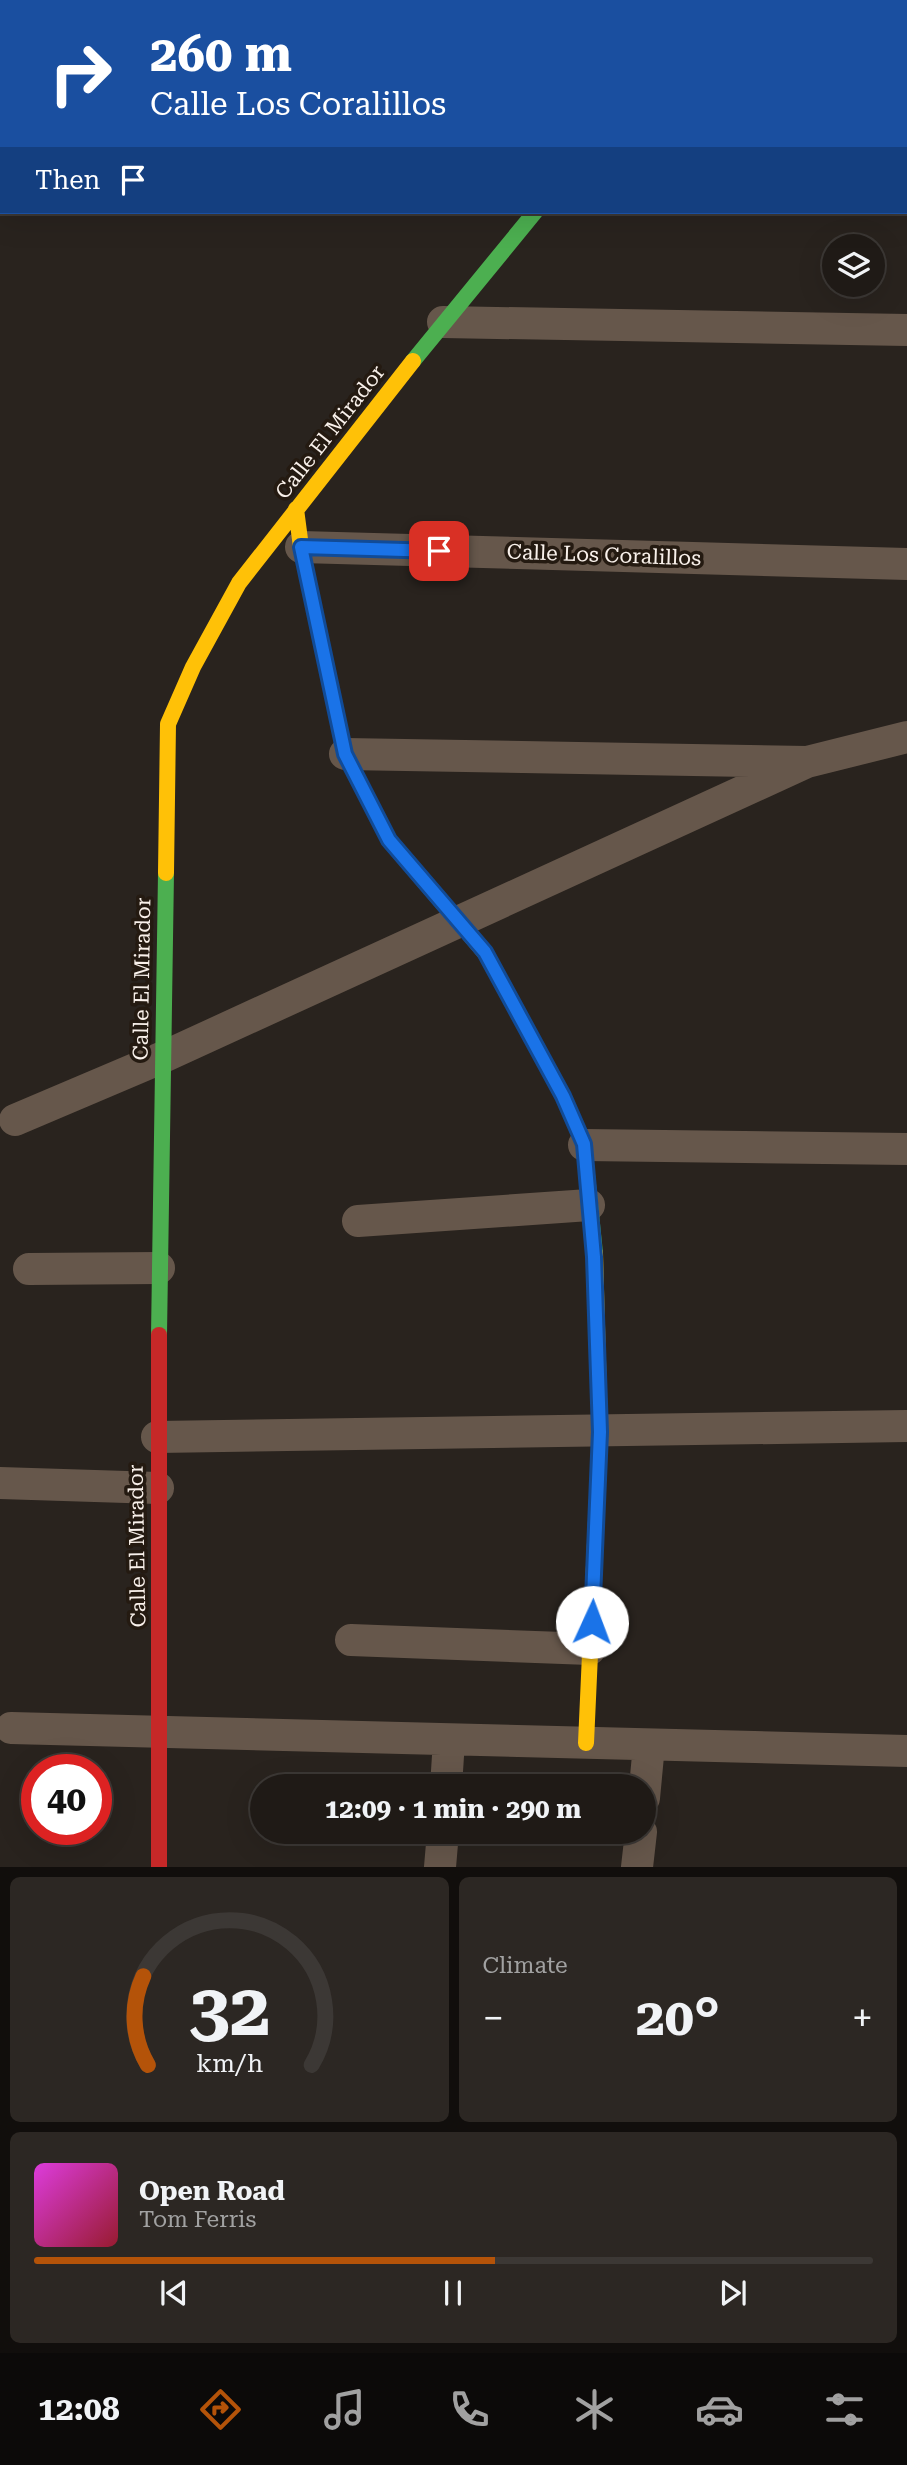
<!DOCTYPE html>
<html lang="en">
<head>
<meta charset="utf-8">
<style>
  :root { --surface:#1f1a16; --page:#2c2723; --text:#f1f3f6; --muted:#a1a1a1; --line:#3c3835; --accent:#b45309 }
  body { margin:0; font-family:"Roboto Serif",serif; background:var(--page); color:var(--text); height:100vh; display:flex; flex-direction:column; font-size:26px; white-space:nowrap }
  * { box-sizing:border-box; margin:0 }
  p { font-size:23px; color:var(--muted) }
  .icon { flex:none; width:38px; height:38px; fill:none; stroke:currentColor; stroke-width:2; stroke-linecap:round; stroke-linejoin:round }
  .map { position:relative; height:1867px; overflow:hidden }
  .side { display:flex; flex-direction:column; gap:10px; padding:10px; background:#110e0c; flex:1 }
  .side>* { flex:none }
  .top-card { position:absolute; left:0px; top:0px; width:908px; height:214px; box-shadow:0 7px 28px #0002,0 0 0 2px var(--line); background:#1a4fa0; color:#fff; overflow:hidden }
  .controls { position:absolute; left:822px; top:234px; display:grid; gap:14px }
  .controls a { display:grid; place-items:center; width:63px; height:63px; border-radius:50%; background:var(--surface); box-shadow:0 7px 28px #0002,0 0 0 2px var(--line); font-size:35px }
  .speed { position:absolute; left:21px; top:1754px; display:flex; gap:14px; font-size:35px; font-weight:700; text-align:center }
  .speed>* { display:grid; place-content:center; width:91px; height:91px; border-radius:50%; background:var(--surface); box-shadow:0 7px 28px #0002,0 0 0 2px var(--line); line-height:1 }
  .speed .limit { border:10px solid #d22; background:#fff; color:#111 }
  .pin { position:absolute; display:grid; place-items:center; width:60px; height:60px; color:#fff; margin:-30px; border-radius:14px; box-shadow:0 4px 10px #0006 }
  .me { position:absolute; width:77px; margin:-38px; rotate:2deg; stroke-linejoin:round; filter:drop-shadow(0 0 5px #0008) }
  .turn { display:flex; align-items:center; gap:24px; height:147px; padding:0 35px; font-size:32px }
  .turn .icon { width:91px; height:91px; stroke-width:2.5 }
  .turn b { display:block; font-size:49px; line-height:60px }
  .then { display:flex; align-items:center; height:66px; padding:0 35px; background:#0003; gap:14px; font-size:26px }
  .big { font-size:52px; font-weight:700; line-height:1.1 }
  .side .widget { flex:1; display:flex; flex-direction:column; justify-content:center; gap:10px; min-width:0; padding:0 24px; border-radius:10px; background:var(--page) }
  .side .dial { align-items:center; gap:0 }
  .dial svg { height:182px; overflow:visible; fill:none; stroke:var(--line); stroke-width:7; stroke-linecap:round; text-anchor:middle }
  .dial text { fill:var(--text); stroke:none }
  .song { display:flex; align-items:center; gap:21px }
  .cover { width:84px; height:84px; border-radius:10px; background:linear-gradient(135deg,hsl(300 70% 55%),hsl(350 70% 35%)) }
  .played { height:7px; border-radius:4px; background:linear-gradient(90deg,var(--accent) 55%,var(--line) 55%) }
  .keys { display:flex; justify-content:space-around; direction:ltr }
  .heat { display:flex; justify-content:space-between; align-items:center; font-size:38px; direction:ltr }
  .side .tiles { flex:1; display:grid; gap:10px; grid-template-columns:1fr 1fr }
  .widget:last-child { grid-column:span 2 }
  .trip { position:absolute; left:250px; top:1774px; width:406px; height:70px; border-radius:35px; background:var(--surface); box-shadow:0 7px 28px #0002,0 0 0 2px var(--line); font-weight:700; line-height:70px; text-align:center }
  .dock { display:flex; height:112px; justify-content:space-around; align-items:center; background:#0c0a09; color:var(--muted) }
  .dock .icon { width:49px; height:49px }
  .dock .current { color:var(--accent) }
  .dock b { font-size:32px; color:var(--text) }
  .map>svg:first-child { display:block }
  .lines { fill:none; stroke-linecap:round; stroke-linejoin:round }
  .street { stroke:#66574b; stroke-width:32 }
  .fast { stroke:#4caf50; stroke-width:16 }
  .slow { stroke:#ffc107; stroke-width:16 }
  .jam { stroke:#c62828; stroke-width:16 }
  .route-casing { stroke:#114b97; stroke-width:18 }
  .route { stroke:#1a73e8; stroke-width:12 }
  .labels { text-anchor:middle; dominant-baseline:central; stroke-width:7; stroke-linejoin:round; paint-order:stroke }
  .street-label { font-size:21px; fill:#f9f1eb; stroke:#241a11 }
</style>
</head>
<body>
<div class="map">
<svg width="907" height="1867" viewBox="0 0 907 1867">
  <rect width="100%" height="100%" fill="#29231e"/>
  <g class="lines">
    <path class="street" d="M220 0V2
      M330 0 334 2
      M36 2V0
      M474 2 475 0
      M906 60H907
      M0 195 2 186
      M443 322 907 330
      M301 547 907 564
      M345 754 807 762 907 737
      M15 1120 161 1058 807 762
      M584 1145 907 1149
      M358 1221 589 1205
      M29 1269 159 1268
      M157 1437 907 1426
      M0 1483 158 1488
      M351 1640 590 1649
      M11 1728 907 1751
      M446 1787 449 1740
      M644 1798 649 1745
      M440 1867 443 1832
      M637 1867 641 1832"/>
    <path class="fast" d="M413 361 535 212
      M486 954 563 1096 584 1145 595 1253
      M159 1335 166 873"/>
    <path class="slow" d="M296 509 301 547 345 754 389 840 486 954
      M166 873 168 724 193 667 239 583 413 361
      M586 1743 600 1432 595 1253"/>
    <path class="jam" d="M159 1335V1867"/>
  </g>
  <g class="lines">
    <g class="route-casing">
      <path id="route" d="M439 551 301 547 345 754 389 840 485 952 563 1096 584 1144 594 1257 600 1432 592 1622"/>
    </g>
    <use href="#route" class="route"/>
  </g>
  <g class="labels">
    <g class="street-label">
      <text transform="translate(330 432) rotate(-52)">Calle El Mirador</text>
      <text transform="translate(604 555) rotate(2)">Calle Los Coralillos</text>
      <text transform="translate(142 979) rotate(-89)">Calle El Mirador</text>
      <text transform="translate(137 1546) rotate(-91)">Calle El Mirador</text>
    </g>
  </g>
</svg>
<div class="controls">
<a><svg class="icon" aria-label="layers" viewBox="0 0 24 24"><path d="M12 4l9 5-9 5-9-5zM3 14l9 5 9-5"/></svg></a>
</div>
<div class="speed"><div class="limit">40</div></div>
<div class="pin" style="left:439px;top:551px;background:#d93025"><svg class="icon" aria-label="arrive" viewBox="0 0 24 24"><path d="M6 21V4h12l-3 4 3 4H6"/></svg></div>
<svg class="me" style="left:592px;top:1622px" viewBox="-20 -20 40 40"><circle r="19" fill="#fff"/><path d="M0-13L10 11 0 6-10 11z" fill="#1a73e8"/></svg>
<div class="trip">12:09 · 1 min · 290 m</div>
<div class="top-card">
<div class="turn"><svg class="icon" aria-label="right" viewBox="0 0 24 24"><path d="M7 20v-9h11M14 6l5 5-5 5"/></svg><div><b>260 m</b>Calle Los Coralillos</div></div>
<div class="then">Then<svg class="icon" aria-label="arrive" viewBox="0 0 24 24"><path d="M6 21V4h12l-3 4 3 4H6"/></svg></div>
</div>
</div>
<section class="side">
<div class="tiles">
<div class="widget dial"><svg viewBox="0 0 100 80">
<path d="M14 69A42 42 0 1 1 86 69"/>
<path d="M14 69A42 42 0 0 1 12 30" stroke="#b45309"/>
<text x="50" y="56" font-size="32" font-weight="700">32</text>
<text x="50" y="72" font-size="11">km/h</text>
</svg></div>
<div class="widget"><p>Climate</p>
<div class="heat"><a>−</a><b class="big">20°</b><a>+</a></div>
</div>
<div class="widget">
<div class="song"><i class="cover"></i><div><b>Open Road</b><p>Tom Ferris</p></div></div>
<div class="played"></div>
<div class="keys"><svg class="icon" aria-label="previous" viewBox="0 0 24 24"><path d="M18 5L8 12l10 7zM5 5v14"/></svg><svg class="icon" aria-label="pause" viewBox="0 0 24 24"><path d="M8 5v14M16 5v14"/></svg><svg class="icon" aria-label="next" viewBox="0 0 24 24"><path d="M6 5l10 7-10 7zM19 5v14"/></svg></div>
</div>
</div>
</section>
<nav class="dock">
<b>12:08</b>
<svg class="icon current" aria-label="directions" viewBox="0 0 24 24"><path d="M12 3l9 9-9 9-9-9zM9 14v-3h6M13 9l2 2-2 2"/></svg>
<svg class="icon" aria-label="music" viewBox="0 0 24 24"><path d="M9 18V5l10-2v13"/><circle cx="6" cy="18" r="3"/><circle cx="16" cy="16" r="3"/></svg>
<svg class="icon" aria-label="phone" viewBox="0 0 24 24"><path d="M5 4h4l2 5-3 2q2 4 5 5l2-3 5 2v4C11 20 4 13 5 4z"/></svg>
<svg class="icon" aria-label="climate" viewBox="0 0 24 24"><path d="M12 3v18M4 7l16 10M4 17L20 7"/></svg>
<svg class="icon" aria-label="car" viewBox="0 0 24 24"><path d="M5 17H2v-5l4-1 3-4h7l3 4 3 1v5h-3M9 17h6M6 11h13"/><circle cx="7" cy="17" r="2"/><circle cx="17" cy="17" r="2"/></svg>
<svg class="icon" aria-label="filters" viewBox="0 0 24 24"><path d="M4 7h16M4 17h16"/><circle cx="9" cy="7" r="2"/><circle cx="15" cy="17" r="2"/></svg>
</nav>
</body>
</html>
